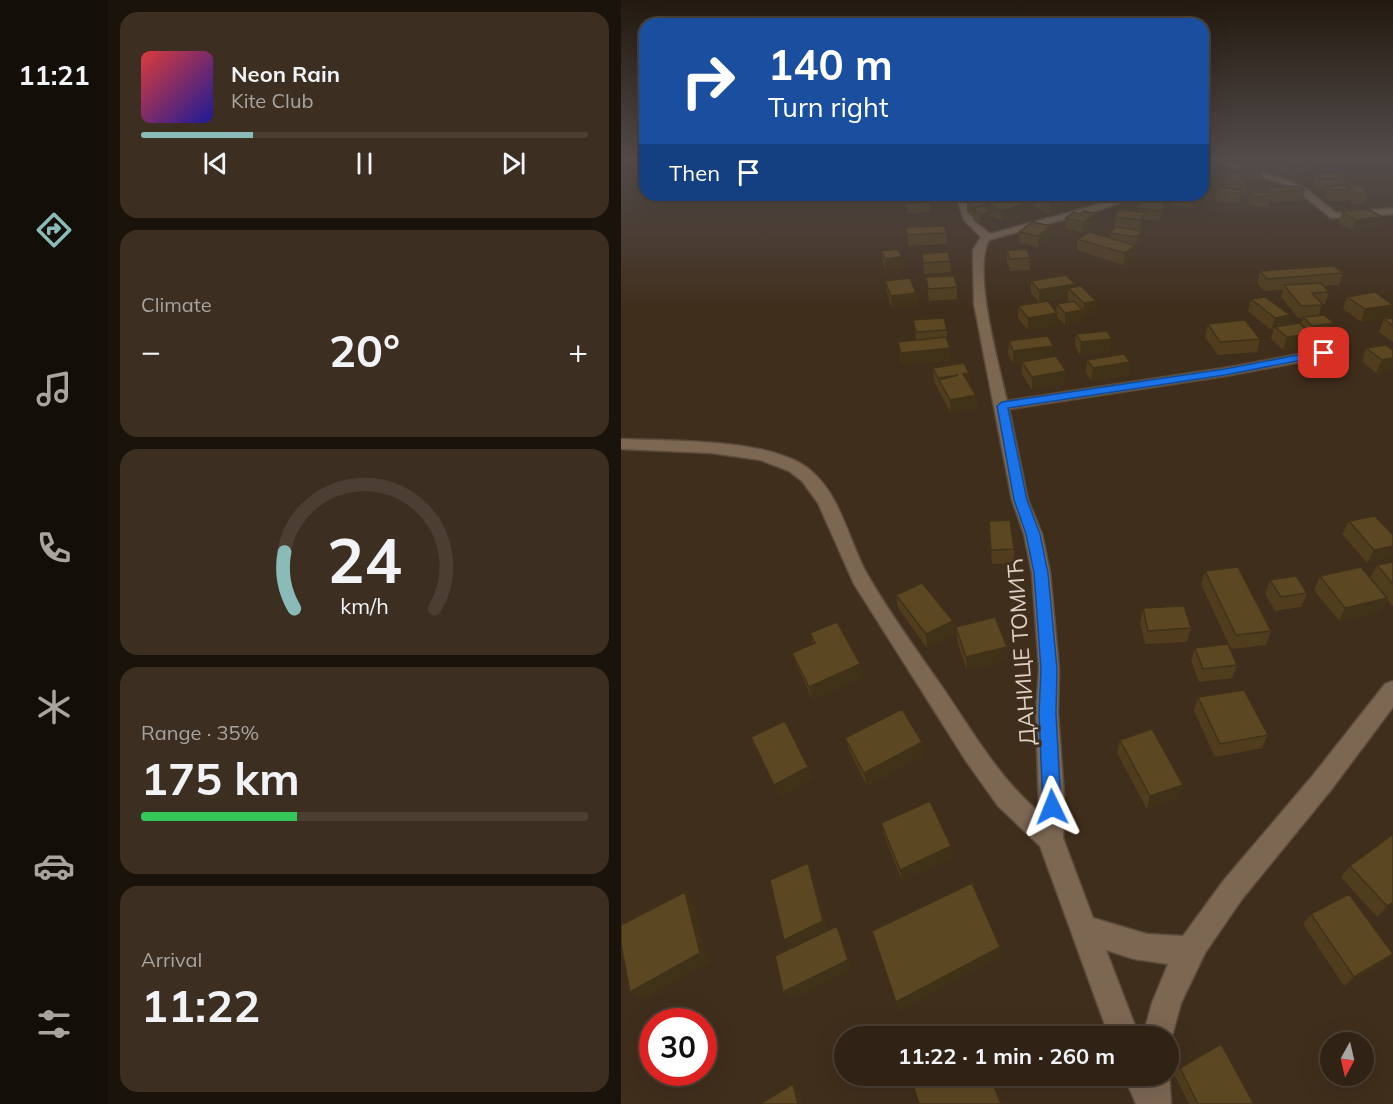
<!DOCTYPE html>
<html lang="en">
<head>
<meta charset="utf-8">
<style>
  :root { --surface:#302215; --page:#3c2f22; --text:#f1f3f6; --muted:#a8a4a0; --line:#4b3f34; --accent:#8bbbb9 }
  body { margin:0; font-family:Mulish,sans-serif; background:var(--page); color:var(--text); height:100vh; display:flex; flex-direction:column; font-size:22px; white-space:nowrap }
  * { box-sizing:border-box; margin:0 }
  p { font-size:20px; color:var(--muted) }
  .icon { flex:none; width:33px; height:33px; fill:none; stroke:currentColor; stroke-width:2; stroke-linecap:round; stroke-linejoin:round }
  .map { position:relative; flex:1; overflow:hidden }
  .drawer { display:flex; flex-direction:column; gap:12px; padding:12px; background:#1a130c; width:513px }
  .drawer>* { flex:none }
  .banner { position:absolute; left:18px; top:18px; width:570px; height:183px; border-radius:18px; box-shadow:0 6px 24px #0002,0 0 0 2px var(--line); background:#1a4fa0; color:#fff; overflow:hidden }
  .needle { width:39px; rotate:188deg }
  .fabs { position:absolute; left:699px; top:1032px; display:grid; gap:12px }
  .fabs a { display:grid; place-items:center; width:54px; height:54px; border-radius:50%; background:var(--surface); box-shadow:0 6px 24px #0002,0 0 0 2px var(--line); font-size:30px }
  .speed { position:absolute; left:18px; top:1008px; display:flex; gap:12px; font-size:30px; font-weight:700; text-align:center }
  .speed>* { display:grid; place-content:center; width:78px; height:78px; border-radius:50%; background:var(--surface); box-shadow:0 6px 24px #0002,0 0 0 2px var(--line); line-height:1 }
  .speed .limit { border:9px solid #d22; background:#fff; color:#111 }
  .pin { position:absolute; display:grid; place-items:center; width:51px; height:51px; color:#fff; margin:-26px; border-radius:12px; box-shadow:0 3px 9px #0006 }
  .me { position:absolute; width:66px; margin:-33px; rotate:358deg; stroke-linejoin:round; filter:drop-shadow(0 0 4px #0008) }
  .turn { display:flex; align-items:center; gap:21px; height:126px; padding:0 30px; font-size:27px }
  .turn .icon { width:78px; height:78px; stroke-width:2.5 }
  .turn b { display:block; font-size:42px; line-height:51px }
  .then { display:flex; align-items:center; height:57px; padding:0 30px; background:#0003; gap:12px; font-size:22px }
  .big { font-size:45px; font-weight:700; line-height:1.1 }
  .drawer .card { flex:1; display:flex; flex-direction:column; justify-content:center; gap:9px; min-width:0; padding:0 21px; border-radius:18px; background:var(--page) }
  .drawer .dial { align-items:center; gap:0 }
  .dial svg { height:156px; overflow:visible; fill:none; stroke:var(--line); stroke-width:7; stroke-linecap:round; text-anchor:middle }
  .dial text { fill:var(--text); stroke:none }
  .song { display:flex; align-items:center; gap:18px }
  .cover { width:72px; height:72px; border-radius:9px; background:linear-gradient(135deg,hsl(0 70% 55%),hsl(240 70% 35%)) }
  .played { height:6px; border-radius:3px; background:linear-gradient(90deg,var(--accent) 25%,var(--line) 25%) }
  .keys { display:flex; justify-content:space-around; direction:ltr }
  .heat { display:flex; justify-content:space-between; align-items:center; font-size:33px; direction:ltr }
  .charge { height:9px; border-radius:4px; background:linear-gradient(90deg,#34c759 35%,var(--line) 0) }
  .trip { position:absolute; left:213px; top:1026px; width:345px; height:60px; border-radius:30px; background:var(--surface); box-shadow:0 6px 24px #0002,0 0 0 2px var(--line); font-weight:700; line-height:60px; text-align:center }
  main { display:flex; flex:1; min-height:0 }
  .tabs { display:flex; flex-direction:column; width:108px; justify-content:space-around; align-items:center; background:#130e08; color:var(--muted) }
  .tabs .icon { width:42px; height:42px }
  .tabs .selected { color:var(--accent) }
  .tabs b { font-size:27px; color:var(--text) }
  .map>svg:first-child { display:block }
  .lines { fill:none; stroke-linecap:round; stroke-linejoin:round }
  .minor-casing { stroke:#5a4b3b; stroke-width:3 }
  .minor { fill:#7c6753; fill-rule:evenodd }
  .wall { fill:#4f3d1e }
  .shaded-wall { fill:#403218 }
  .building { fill:#5c4723; stroke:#403218; stroke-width:1.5 }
  .route { fill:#1a73e8; stroke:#114b97; stroke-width:1.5 }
  .labels { text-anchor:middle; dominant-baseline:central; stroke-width:6; stroke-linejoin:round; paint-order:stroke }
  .street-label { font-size:22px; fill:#ded2c7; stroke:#402e1c }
</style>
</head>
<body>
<main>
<nav class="tabs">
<b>11:21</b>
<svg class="icon selected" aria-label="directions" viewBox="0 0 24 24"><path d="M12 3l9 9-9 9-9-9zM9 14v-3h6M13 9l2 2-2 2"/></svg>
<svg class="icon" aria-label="music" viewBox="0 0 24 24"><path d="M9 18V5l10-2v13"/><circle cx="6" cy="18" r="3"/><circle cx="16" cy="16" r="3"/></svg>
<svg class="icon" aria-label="phone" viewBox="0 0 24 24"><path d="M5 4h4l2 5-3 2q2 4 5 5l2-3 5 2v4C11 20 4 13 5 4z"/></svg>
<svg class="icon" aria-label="climate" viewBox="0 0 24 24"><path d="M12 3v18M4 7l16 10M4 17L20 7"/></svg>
<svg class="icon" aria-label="car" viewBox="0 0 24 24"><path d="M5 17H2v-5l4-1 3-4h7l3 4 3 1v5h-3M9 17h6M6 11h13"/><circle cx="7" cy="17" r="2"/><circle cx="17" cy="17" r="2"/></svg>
<svg class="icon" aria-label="filters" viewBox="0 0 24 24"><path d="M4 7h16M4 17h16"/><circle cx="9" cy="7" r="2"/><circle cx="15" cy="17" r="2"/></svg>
</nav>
<section class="drawer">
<div class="card">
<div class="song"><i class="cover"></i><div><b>Neon Rain</b><p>Kite Club</p></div></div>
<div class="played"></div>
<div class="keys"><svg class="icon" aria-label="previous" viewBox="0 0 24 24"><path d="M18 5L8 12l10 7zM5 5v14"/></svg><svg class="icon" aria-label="pause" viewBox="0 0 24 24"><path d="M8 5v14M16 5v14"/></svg><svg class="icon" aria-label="next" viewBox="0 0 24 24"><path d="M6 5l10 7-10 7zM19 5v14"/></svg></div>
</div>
<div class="card"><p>Climate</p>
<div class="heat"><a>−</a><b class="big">20°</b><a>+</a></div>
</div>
<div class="card dial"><svg viewBox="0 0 100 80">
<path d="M14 69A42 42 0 1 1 86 69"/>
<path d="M14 69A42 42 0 0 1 9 40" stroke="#8bbbb9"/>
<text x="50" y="56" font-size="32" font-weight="700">24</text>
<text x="50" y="72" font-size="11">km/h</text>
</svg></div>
<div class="card"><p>Range · 35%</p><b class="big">175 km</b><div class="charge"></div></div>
<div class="card"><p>Arrival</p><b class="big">11:22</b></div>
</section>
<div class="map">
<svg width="772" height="1104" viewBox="0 0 772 1104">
  <rect width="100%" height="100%" fill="#402e1c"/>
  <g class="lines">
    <g class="minor-casing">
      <path id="minor" d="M584 158H596L669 181 685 189 715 213 772 208V214L710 218 679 193 663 184Z
        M335 195H345L352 220 369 234 479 204 502 195H515L485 208 368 240C351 271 378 365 386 401L604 368 690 352 712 347 715 344 716 334 720 333 726 337 727 344 721 353 690 360 604 376 388 409 407 500 421 534 429 573 438 669 437 713 443 796 442 838 472 918 526 934 562 936 603 880 693 774 764 684 772 681V707L710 790 621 899 584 953 560 1003 548 1047V1036H522L531 1003 547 964 513 959 485 950 518 1036H488L419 846 377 806 345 761 233 584 197 503 181 481 168 471 139 460 90 453 0 449V439C49 441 136 439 179 463 218 485 226 538 246 574 269 614 297 652 324 691 352 733 379 779 418 812L415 713 418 669 411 573 403 534 391 500 353 304 352 250 360 237 343 220Z
        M548 1071 550 1104H515L503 1076H548Z"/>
    </g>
    <use href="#minor" class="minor"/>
  </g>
  <path class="wall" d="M660 160 685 173 665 175 658 170Z
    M622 164 642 169 640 179 622 180 627 184 624 194H620L618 203H596L595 199 597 188 607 189 603 184 605 174H617L618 167H622Z
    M695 174 725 178 723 186 726 187 727 185 747 194 743 204H731L727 199 726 201H707L703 196 705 189H697L692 184Z
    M649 188 684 190 681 201 652 202 649 200 647 207 629 206 627 202 630 192 648 194Z
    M283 195 309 202 310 212 286 214Z
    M365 195H399V200L393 201 401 205V216L380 221 370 216V223L359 225 352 219V217L346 212V201L368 210V204H371L366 200Z
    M415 195H456V198L446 201 444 200 443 210 429 214 412 206V196Z
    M546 195H576L570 208 548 205 549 196H546Z
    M520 199 544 203 542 213 539 221 523 220 519 231 520 242 515 247 514 258 502 265 456 250V239L489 238V233L493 228 494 217 518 211Z
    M721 212 761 217 757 228 731 231 717 223Z
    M445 218 474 225 461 233 444 228Z
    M285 227 325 233 326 244 287 246Z
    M398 232 430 237 417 247 398 243Z
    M386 250 409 258V270L389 271 386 261Z
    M260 251 281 257 282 268 265 271 262 262Z
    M301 254 329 261 330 272 303 274Z
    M639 271 722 273 718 285 703 286 708 292 704 304H701L698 315 709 336 689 338 686 346 662 350 650 339 653 329 650 330 627 311 630 299 666 325H680L682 318H677L660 297 662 290 643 291 636 283Z
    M305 277 336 287V299L308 301Z
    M264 281 295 293 296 305 271 308 266 293Z
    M410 281 454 284 453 287 475 301 474 313 462 315 461 322 444 325 436 317V325L407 330 397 318V306L435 311 436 304 448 302 447 300V297L418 302 410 293Z
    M726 297 772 304V307L768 317 740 322 722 309Z
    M772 318V342L758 332 763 319Z
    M292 320 326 330V341L329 348V360L281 366 277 342 295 340Z
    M587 324 639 339 636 352 597 355 584 337Z
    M455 334 489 352 459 355 454 346Z
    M388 341 432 357 444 384 411 390 401 374V362L392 363 387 354Z
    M745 348 772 350V369L755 373 741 361Z
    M466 360 509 362 508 375 470 381 465 372Z
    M312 368 348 373 349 385 355 395 356 408 330 413 319 393 313 381Z
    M368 521 393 549V563L371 564Z
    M728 521 772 535 746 563 721 534Z
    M772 562V607L766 599 758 612 718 621 693 590 699 576 749 578 756 565Z
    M584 571 650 631 645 645 610 649 580 584Z
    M649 580 686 593 680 607 654 611 644 594Z
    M275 595 332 621 333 634 306 648 277 608Z
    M522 608 570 628 566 642 524 644 519 622Z
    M335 627 386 660 346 671 336 640Z
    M189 633 239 664 242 677 192 700 176 666 171 653 192 644Z
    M574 648 616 665 611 678 578 682 570 661Z
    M577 697 647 735 641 748 594 757 573 711Z
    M224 738 303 755 246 786 228 750Z
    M499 740 558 797 526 809 496 753Z
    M260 823 331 857 281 881 263 835Z
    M729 866 772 904 756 917 720 877Z
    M690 914 772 954 761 963 723 986 682 924Z
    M559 1068 633 1104H568L553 1074Z"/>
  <path class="shaded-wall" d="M688 164 685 173 665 175 668 165Z
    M372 195H399V200L372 205Z
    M446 195H456V198L446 201Z
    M573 195H576L570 208 572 197Z
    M444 199 443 210 429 214 430 203Z
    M544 203 542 213 539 221 541 211Z
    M366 204V213L370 212V223L359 225V214L352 209V207Z
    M401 205V216L380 221V211Z
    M524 212 522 223 519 231 520 220Z
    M475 214 474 225 461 233 462 222Z
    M761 217 757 228 731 231 735 220Z
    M430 226V237L417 247V236Z
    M521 231 520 242 515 247 514 258 502 265 504 253 515 247 516 237Z
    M281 257 282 268 265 271 264 259Z
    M454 284 453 294 447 288V297L418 302V290Z
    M295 293 296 305 271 308 270 296Z
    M475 301 474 313 462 315 463 303Z
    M772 305V307L768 317 740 322 744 309Z
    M462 310 461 322 444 325V313Z
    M436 313V325L407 330V318Z
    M669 315 665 327H654L653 329 650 330 654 318Z
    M713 323 709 336 689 338 686 346 662 350 666 337 689 334 691 326Z
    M491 339 489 352 459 355 460 342Z
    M432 346 431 359 392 363V351Z
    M329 348V360L281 366 280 353Z
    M772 358V369L755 373 761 360Z
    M509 362 508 375 470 381 472 368Z
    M445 371 444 384 411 390V377Z
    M348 373 349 386 342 374Z
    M355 395 356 408 330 413 329 400Z
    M772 546V558L746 563 753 550Z
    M766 598 758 612 718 621 724 608Z
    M332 621 333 634 306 648 305 634Z
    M386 647V660L346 671 345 657Z
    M239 664 242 677 192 700 188 687Z
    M301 742 303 755 246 786 243 773Z
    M187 767 192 779 159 798 153 785Z
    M562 785 558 797 526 809 529 796Z
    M330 846 331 857 281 881 279 870Z
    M187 863 192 874 207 932 170 949 163 940Z
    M64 892 73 903 88 963 20 1000 9 992Z
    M772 902V904L756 917 766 906Z
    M216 926 221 936 231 969 169 1001 162 992Z
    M379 947V957L278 1011 275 1002Z
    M772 954 761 963 723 986 733 977Z
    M172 1084 179 1091 182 1104H177Z
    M0 1097 2 1098 3 1104H0Z"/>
  <path class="building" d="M680 159 688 164 668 165 660 160Z
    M635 163 642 169 622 170 618 167H626L622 164Z
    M616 173 627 184H615L605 174Z
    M719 173 725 178 700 179 695 174Z
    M724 185 729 190H711L706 186Z
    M727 185H739L747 194 734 193Z
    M678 186 684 190 654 192 649 188Z
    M597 188 619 189 621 193 598 192Z
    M630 192H647L649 196H631Z
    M283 195H308L309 202 285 203Z
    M415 195H434L444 199 430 203 412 196Z
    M553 195H573L572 197Z
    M359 199 366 204 352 207 346 201Z
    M389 199 401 205 380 211 368 204Z
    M520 199 544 203 541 211 518 208Z
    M363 206 370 212 359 214 352 208Z
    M498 209 524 212 520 220 494 217Z
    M747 209 761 217 735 220 721 212Z
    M463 211 475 214 462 222 445 218 453 212 459 214Z
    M411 222 430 226 417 236 398 232Z
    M324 226 325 233 286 235 285 227Z
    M495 227 521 231 516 237 489 233Z
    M469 232 515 246 504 253 456 239Z
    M277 249 281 257 264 259 260 251Z
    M406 249 409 258 389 259 386 250Z
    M327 252 329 261 302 263 301 254Z
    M713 266 722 273 646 279 639 271Z
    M445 275 454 284 418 290 410 281Z
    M333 276 336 287 307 289 305 277Z
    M289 278 295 293 270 296 264 281Z
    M700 283 708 292 691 293 702 305 680 306 663 285Z
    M460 286 475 301 463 303 447 288Z
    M754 292 772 305 744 309 726 297Z
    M644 297 669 315 654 318 630 299Z
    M427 301 436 313 407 318 397 306Z
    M453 301 462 310 444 313 436 304Z
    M703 315 713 323 691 326 682 317Z
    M323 318 326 330 295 332 292 320Z
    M772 318V326L763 319Z
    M624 320 639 339 599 342 587 324Z
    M678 323 690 334 666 337 654 327Z
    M486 331 491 339 460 342 455 334Z
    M427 336 432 346 392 351 388 341Z
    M325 337 329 348 280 353 277 342Z
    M765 345 772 350V358L761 360 745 348Z
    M503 354 509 362 472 368 466 360Z
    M435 356 445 371 411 377 401 362Z
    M343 363 348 373 342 374 355 395 329 400 318 380 337 375 317 378 312 368Z
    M754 516 772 535V546L753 550 728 521Z
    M389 520 393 549 370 550 368 521Z
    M772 562V584L756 565Z
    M617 567 650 631 615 635 584 571Z
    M740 567 766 598 724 608 699 576Z
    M675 576 686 593 660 597 649 580Z
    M301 583 332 621 305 634 275 595Z
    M563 606 570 628 527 631 522 608Z
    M374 617 386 647 345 657 335 627Z
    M216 622 239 664 188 687 171 653 194 643 189 633Z
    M607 644 616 665 582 669 574 648Z
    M623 690 647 735 599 744 577 697Z
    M281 709 301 742 243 773 224 738Z
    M164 721 187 767 153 785 130 737Z
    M531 729 562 785 529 796 499 740Z
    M309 801 330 846 279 870 260 823Z
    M771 835 772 836V902L766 906 729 866Z
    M187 863 202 921 163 940 149 880Z
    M351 883 379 947 275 1002 251 931Z
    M64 892 79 953 9 992 0 944V925Z
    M728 894 772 954 733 977 690 914Z
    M216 926 227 960 162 992 154 956Z
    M600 1044 633 1104H577L559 1068Z
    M289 1076H369L380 1104H298Z
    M172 1084 177 1104H139Z"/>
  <linearGradient id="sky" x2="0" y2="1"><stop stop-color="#23190f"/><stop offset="0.51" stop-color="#534c4b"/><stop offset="1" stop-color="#534c4b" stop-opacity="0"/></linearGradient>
  <rect width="772" height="312" fill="url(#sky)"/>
  <path class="route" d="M703 350 708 353 707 355 604 375 387 408 406 500 419 534 427 573 436 669 435 713 440 807 437 813 431 816 424 813 422 807 418 713 420 669 413 573 405 534 393 500 376 406 381 402 604 369Z"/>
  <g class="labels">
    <g class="street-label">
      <text transform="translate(400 652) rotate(-94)">ДАНИЦЕ ТОМИЋ</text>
    </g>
  </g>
</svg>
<div class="fabs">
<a><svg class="needle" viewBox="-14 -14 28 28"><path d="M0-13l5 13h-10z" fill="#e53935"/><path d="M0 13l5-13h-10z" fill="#a8a4a0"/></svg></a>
</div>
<div class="speed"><div class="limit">30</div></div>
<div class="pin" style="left:703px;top:353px;background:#d93025"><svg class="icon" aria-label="arrive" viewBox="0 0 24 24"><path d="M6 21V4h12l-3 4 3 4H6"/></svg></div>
<svg class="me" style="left:431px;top:807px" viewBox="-20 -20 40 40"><path d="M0-17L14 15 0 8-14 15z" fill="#1a73e8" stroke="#fff" stroke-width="4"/></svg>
<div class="trip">11:22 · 1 min · 260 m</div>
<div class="banner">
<div class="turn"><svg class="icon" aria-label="right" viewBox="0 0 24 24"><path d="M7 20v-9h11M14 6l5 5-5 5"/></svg><div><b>140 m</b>Turn right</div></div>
<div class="then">Then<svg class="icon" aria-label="arrive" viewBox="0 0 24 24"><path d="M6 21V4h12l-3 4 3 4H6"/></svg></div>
</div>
</div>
</main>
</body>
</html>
